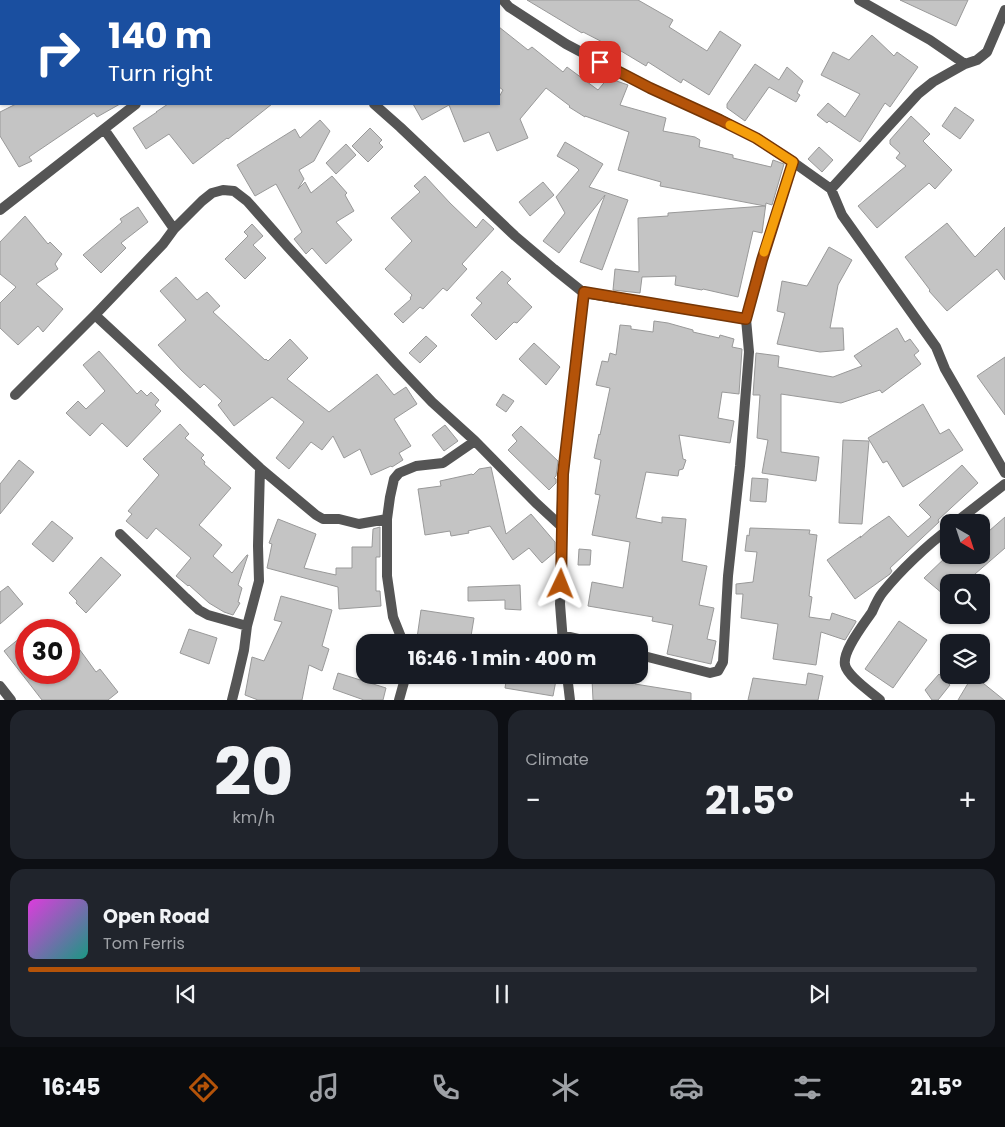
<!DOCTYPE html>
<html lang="en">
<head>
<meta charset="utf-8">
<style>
  :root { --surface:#171b24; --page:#20242c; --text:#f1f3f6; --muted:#9ea1a6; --line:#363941; --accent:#b45309 }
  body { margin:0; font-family:Poppins,sans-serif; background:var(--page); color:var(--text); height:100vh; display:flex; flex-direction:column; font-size:19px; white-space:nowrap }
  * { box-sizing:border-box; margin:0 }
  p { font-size:16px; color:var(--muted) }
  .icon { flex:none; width:28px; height:28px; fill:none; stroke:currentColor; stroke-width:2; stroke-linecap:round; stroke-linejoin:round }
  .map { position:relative; height:700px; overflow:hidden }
  .drawer { display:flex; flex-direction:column; gap:10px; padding:10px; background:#0d0f14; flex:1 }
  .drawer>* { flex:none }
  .hud { position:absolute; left:0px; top:0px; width:500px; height:105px; box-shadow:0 1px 4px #0004; background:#1a4fa0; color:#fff; overflow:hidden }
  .needle { width:32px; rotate:141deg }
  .controls { position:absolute; left:940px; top:514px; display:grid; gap:10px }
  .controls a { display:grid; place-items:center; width:50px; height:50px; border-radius:10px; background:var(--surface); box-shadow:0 1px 4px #0004; font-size:25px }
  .speed { position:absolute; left:15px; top:619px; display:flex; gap:10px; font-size:25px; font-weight:700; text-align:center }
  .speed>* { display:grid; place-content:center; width:65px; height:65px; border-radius:50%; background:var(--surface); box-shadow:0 1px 4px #0004; line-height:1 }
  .speed .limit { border:8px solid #d22; background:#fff; color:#111 }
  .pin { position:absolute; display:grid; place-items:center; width:42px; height:42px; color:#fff; margin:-21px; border-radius:10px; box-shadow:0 2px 8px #0006 }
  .me { position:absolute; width:55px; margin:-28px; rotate:2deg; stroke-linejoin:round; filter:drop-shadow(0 0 4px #0008) }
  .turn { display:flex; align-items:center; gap:18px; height:105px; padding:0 25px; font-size:22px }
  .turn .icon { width:65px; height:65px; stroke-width:2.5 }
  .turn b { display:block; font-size:35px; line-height:42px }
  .big { font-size:38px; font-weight:700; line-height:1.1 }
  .drawer .widget { flex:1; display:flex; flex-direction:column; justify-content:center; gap:8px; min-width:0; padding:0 18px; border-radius:15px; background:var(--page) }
  .drawer .dial { align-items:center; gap:0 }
  .dial b { font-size:65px; line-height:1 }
  .song { display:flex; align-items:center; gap:15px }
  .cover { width:60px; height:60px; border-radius:8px; background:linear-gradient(135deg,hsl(300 70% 55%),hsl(170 70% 35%)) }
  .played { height:5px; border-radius:2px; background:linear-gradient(90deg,var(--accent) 35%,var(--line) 35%) }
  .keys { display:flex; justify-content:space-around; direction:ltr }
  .heat { display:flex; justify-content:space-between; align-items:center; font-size:28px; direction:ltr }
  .drawer .tiles { flex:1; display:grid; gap:10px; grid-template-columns:1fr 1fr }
  .widget:last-child { grid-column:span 2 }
  .trip { position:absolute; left:356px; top:634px; width:292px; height:50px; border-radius:15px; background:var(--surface); box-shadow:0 1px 4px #0004; font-weight:700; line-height:50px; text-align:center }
  .menu { display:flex; height:80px; justify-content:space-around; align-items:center; background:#090b0e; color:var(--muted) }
  .menu .icon { width:35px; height:35px }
  .menu .active { color:var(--accent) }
  .menu b { font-size:22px; color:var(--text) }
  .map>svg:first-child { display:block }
  .building { fill:#c4c4c4; stroke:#999 }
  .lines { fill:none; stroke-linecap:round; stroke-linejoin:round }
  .minor { stroke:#555; stroke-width:10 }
  .route-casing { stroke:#753606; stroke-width:12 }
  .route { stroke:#b45309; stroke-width:9 }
  .slow { stroke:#f59e0b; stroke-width:9 }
</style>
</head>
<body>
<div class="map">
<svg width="1005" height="700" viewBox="0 0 1005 700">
  <rect width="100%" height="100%" fill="#fff"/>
  <path class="building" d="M527 0H638L673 20 669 27 707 51 720 31 741 45 709 95 683 79 681 83 648 62 646 66 616 48V49L583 32 582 33Z
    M900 0H968L956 26Z
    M499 27 528 50 532 47 563 72 567 67 598 90 608 78 628 85 620 105 666 118 663 131 695 137 700 140 699 147 733 155V158L771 167 773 160 784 164 772 205 766 203 762 233 753 231 738 297 703 289 702 290 675 285 676 276 642 277 640 293 613 290 615 269 639 272 638 218 668 216V213L765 206 660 186 661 182 618 170 629 132 585 116V117L569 107 570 106 546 88 520 119 528 138 497 151 489 132 464 142 449 105 422 120 413 104H499V97L503 90 499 87Z
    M872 35 894 56 897 52 918 67 890 107 885 103 860 142 829 121 827 123 817 115 828 103 845 117 860 94 821 75 833 52 849 60Z
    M755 64 779 80 787 67 803 81 797 93 800 95 796 102 769 87 745 121 727 108V104Z
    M16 104H120L97 117 94 113 29 157 32 161 19 167 0 136V112Z
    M168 104H272L228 139 227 138 193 164 169 134 146 149 133 128 157 112H156Z
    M955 107 974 120 960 139 942 126Z
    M911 116 930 134 923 141 952 170 935 189 929 183 877 228 858 206 906 166 896 158 900 153 890 144V140Z
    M320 120 330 131 314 161 299 170 304 179 298 189 305 182 311 193 332 176 347 193 345 195 354 211 336 222 352 240 326 264 312 248 306 254 294 239 302 232 276 184 255 196 237 165 295 129 300 138Z
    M370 128 382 140 379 143 383 147 368 162 352 146Z
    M565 142 603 164 589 187 628 200 602 270 580 262 605 195 559 253 543 241 565 213 556 197 579 170 576 167 557 156Z
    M346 144 356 155 336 174 326 163Z
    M819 147 833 160 822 172 808 159Z
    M425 176 450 203 476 228 483 219 494 229 462 264 467 269 447 291 443 288 423 309 420 307 403 323 394 314 411 299 410 298 412 295 385 269 412 241 391 218 420 192 414 186Z
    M543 182 554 195 530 216 519 202Z
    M138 207 148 222 121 243 126 248 101 273 83 255 122 222 120 219Z
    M25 216 48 244 50 242 62 254 55 264 58 269 36 284 63 309 43 332 38 326 18 345 0 328V303L16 287 0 274V242Z
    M947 223 975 257 1005 227V280L997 269 947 311 929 291 930 290 905 257Z
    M252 224 263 236 253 245 266 258 245 279 225 259 248 236 244 232Z
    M829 247 852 260 838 285 830 328H843L844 350 820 352 777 344 785 313 777 311 782 281 807 286Z
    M502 271 511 279 507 283 532 307 517 323 514 322 496 340 471 315 482 303 476 298Z
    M176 277 197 300 207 292 220 306 213 312 265 360 266 359 268 361 290 339 308 358 287 379 329 412 377 374 394 395 406 387 417 404 394 419 411 446 399 453 403 460 392 467 391 466 371 475 360 449 344 458 333 436 322 450 311 442 289 469 276 458 304 422 272 397 234 426 218 405 222 401 204 384 200 388 181 370 158 345 186 320 160 291Z
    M654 321 668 323 693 330V332L719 338 720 335 734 339 732 347 742 349 739 394 722 392 718 418 734 421 730 443 679 435 683 459 686 460 683 469 679 470 678 476 646 472 636 518 662 523V517L686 519 682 561 707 566 699 605 714 608 707 639 716 641 711 664 667 654 673 625 652 621 653 617 588 606 592 582 623 588 630 542 592 535 600 495 595 494 601 460 594 458 599 434 600 435 610 388 596 385 602 361 608 362 610 353 616 355 620 325 631 326V329L653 332Z
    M897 328 905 342 910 339 919 351 914 355 921 364 882 393 880 390 841 403 781 394V452L819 457 816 481 762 473 768 440 757 438 760 395H753L756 353 779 356 778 367 833 377 862 366 854 356Z
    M426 336 437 346 420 363 409 353Z
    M534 343 560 367 546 385 519 359Z
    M99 351 137 394 141 390 147 396 151 392 159 400 155 405 161 411 127 447 102 423 90 436 66 413 78 401 86 409 105 391 83 365Z
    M1005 357V415L977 376Z
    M503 394 514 401 506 412 496 405Z
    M923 404 940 434 949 429 963 450 903 487 887 461 883 463 868 438Z
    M180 424 189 434 185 438 204 455 201 458 205 462 204 464 231 488 199 525 222 545 213 556 232 573 247 555H248L238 585 242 588 238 602 240 603 233 615 224 612 209 603 189 585 188 586 176 576 191 558 156 528 147 539 126 521 132 514 128 511 159 475 143 459Z
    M445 425 458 441 444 451 432 435Z
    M521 426 558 461 556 476 554 478 556 479V483L549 490 508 450 517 441 512 435Z
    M843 440 869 441 862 524 839 523Z
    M19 460 34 472 0 514V484Z
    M962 465 978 483 938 520 939 522 890 568 892 571 890 574 855 599 827 560 861 536 860 538 870 529 889 516 908 537 931 517 919 505Z
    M491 467 506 534 531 514 555 542V552L542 563 529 548 513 560 490 526 468 531 469 533 451 536 450 531 425 535 418 489 441 486 440 481 472 474 473 475 479 469Z
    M752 478 768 479 766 502 750 501Z
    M1005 517V548L975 574 986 582H949V599L924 578 948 555H981V538Z
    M278 519 316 534 304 568 336 575V568H352V547H372L373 529 380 527V557H376V591H380L381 606 339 609 338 587 267 568 272 544 269 543Z
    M52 521 73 538 53 562 32 544Z
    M750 528 810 530 809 534 817 535 809 596 812 597 809 617 830 620 832 613 856 621V622L845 640 821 632 816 665 773 659 778 624 741 618 743 594H736V584L753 582 757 552 745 551 747 535 749 536Z
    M579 549 591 550 590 565H578Z
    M101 557 121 575 86 613 76 603 77 601 69 593Z
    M520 585 521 610 505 609V600L468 601V587Z
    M8 586 23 604 0 624V592Z
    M281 596 332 610 322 646 329 649 322 671 309 665 302 700H258L245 695 252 657 264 661 282 622 274 620Z
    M421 610 474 618 470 642H446L417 638Z
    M899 621 927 640 893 688 865 669Z
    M189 629 217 638 209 664 180 653Z
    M26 633V672H69V635L96 672 100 669 118 692 108 700H42L4 651Z
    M338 673 386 688 383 700H364L333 689Z
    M808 673 823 676 818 700H748L753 678 806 685Z
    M939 674 950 685 938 700H932L925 690Z
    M507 675H557L553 696 505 688Z
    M973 675 1004 700H958Z
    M592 679 635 682V684L691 693V700H593Z"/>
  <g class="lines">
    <path class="minor" d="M231 0 232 1
      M503 0 509 7 566 44 600 62 650 88 721 120 756 138 793 162 831 189 842 215 936 347 945 369 1005 473
      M859 0 930 40 965 64
      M374 104 400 127 515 236 554 269 584 293 746 319
      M104 129 174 229
      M831 189 918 94 933 82 965 64 977 60 987 52 1005 10
      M0 210 136 104
      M95 315 260 468 316 515 323 519H339L359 524 387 519
      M15 395 95 315 163 244 174 229 202 201 212 193 223 190 234 191 247 201 286 245 395 363 432 402 475 441 536 503 561 526
      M956 522 1005 484
      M120 534 186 598 199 610 208 615 247 626
      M562 635 592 642
      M403 642 393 617 387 576V519L390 497 394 479 399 473 416 466 443 463 475 441
      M563 642 560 604 562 564 561 526 563 474 584 293
      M640 655 710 673 718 671 723 662 728 576 740 466 749 352 746 319 762 260 793 162
      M567 675 570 700
      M0 686 11 700
      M232 700 237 680 244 650 247 626 259 581 258 546 260 468
      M399 700 406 675
      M880 700C871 692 848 677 845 665 842 651 864 624 872 612 875 605 878 598 883 592 900 571 927 545 949 529"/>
  </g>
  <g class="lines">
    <g class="route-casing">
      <path id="route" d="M561 584 563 474 584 292 746 319 762 260 793 162 756 138 720 120 650 88 600 62"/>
    </g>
    <use href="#route" class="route"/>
    <path class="slow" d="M730 125 756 138 793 162 764 252"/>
  </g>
</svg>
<div class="controls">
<a><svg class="needle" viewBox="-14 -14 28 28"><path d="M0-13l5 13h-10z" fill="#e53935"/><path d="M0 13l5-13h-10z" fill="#9ea1a6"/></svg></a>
<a><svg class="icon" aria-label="search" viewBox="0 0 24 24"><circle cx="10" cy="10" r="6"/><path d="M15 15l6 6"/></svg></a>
<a><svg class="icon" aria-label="layers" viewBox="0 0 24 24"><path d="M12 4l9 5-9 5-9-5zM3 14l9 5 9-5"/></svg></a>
</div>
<div class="speed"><div class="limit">30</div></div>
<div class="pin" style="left:600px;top:62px;background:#d93025"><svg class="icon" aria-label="arrive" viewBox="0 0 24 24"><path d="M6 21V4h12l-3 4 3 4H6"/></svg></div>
<svg class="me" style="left:561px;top:584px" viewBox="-20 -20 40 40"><path d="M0-17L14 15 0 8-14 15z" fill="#b45309" stroke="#fff" stroke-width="4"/></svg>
<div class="trip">16:46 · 1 min · 400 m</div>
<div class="hud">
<div class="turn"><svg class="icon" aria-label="right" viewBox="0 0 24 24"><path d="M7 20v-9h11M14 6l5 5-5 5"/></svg><div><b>140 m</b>Turn right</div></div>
</div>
</div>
<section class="drawer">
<div class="tiles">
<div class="widget dial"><b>20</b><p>km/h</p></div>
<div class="widget"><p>Climate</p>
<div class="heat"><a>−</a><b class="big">21.5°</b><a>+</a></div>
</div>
<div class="widget">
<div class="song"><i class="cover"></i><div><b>Open Road</b><p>Tom Ferris</p></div></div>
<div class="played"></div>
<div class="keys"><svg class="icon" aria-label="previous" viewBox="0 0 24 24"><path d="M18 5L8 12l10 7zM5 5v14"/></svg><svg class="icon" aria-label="pause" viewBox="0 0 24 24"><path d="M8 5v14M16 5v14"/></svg><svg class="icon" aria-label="next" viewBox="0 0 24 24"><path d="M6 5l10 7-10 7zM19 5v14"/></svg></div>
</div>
</div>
</section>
<nav class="menu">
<b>16:45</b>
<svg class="icon active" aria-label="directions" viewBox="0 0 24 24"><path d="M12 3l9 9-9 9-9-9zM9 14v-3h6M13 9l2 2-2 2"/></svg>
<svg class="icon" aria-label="music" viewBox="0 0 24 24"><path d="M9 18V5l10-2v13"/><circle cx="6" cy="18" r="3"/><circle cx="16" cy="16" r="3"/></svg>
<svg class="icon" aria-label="phone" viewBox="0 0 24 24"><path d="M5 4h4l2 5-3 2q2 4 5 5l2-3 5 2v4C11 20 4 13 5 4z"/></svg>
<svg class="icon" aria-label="climate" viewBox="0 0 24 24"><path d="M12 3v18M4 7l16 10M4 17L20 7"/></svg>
<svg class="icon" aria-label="car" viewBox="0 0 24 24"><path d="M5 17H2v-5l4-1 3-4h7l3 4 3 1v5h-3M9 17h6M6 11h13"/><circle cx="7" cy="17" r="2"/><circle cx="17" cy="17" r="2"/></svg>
<svg class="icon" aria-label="filters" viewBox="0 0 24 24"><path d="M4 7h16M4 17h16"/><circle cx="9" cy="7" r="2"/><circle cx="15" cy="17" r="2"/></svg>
<b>21.5°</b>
</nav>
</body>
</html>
